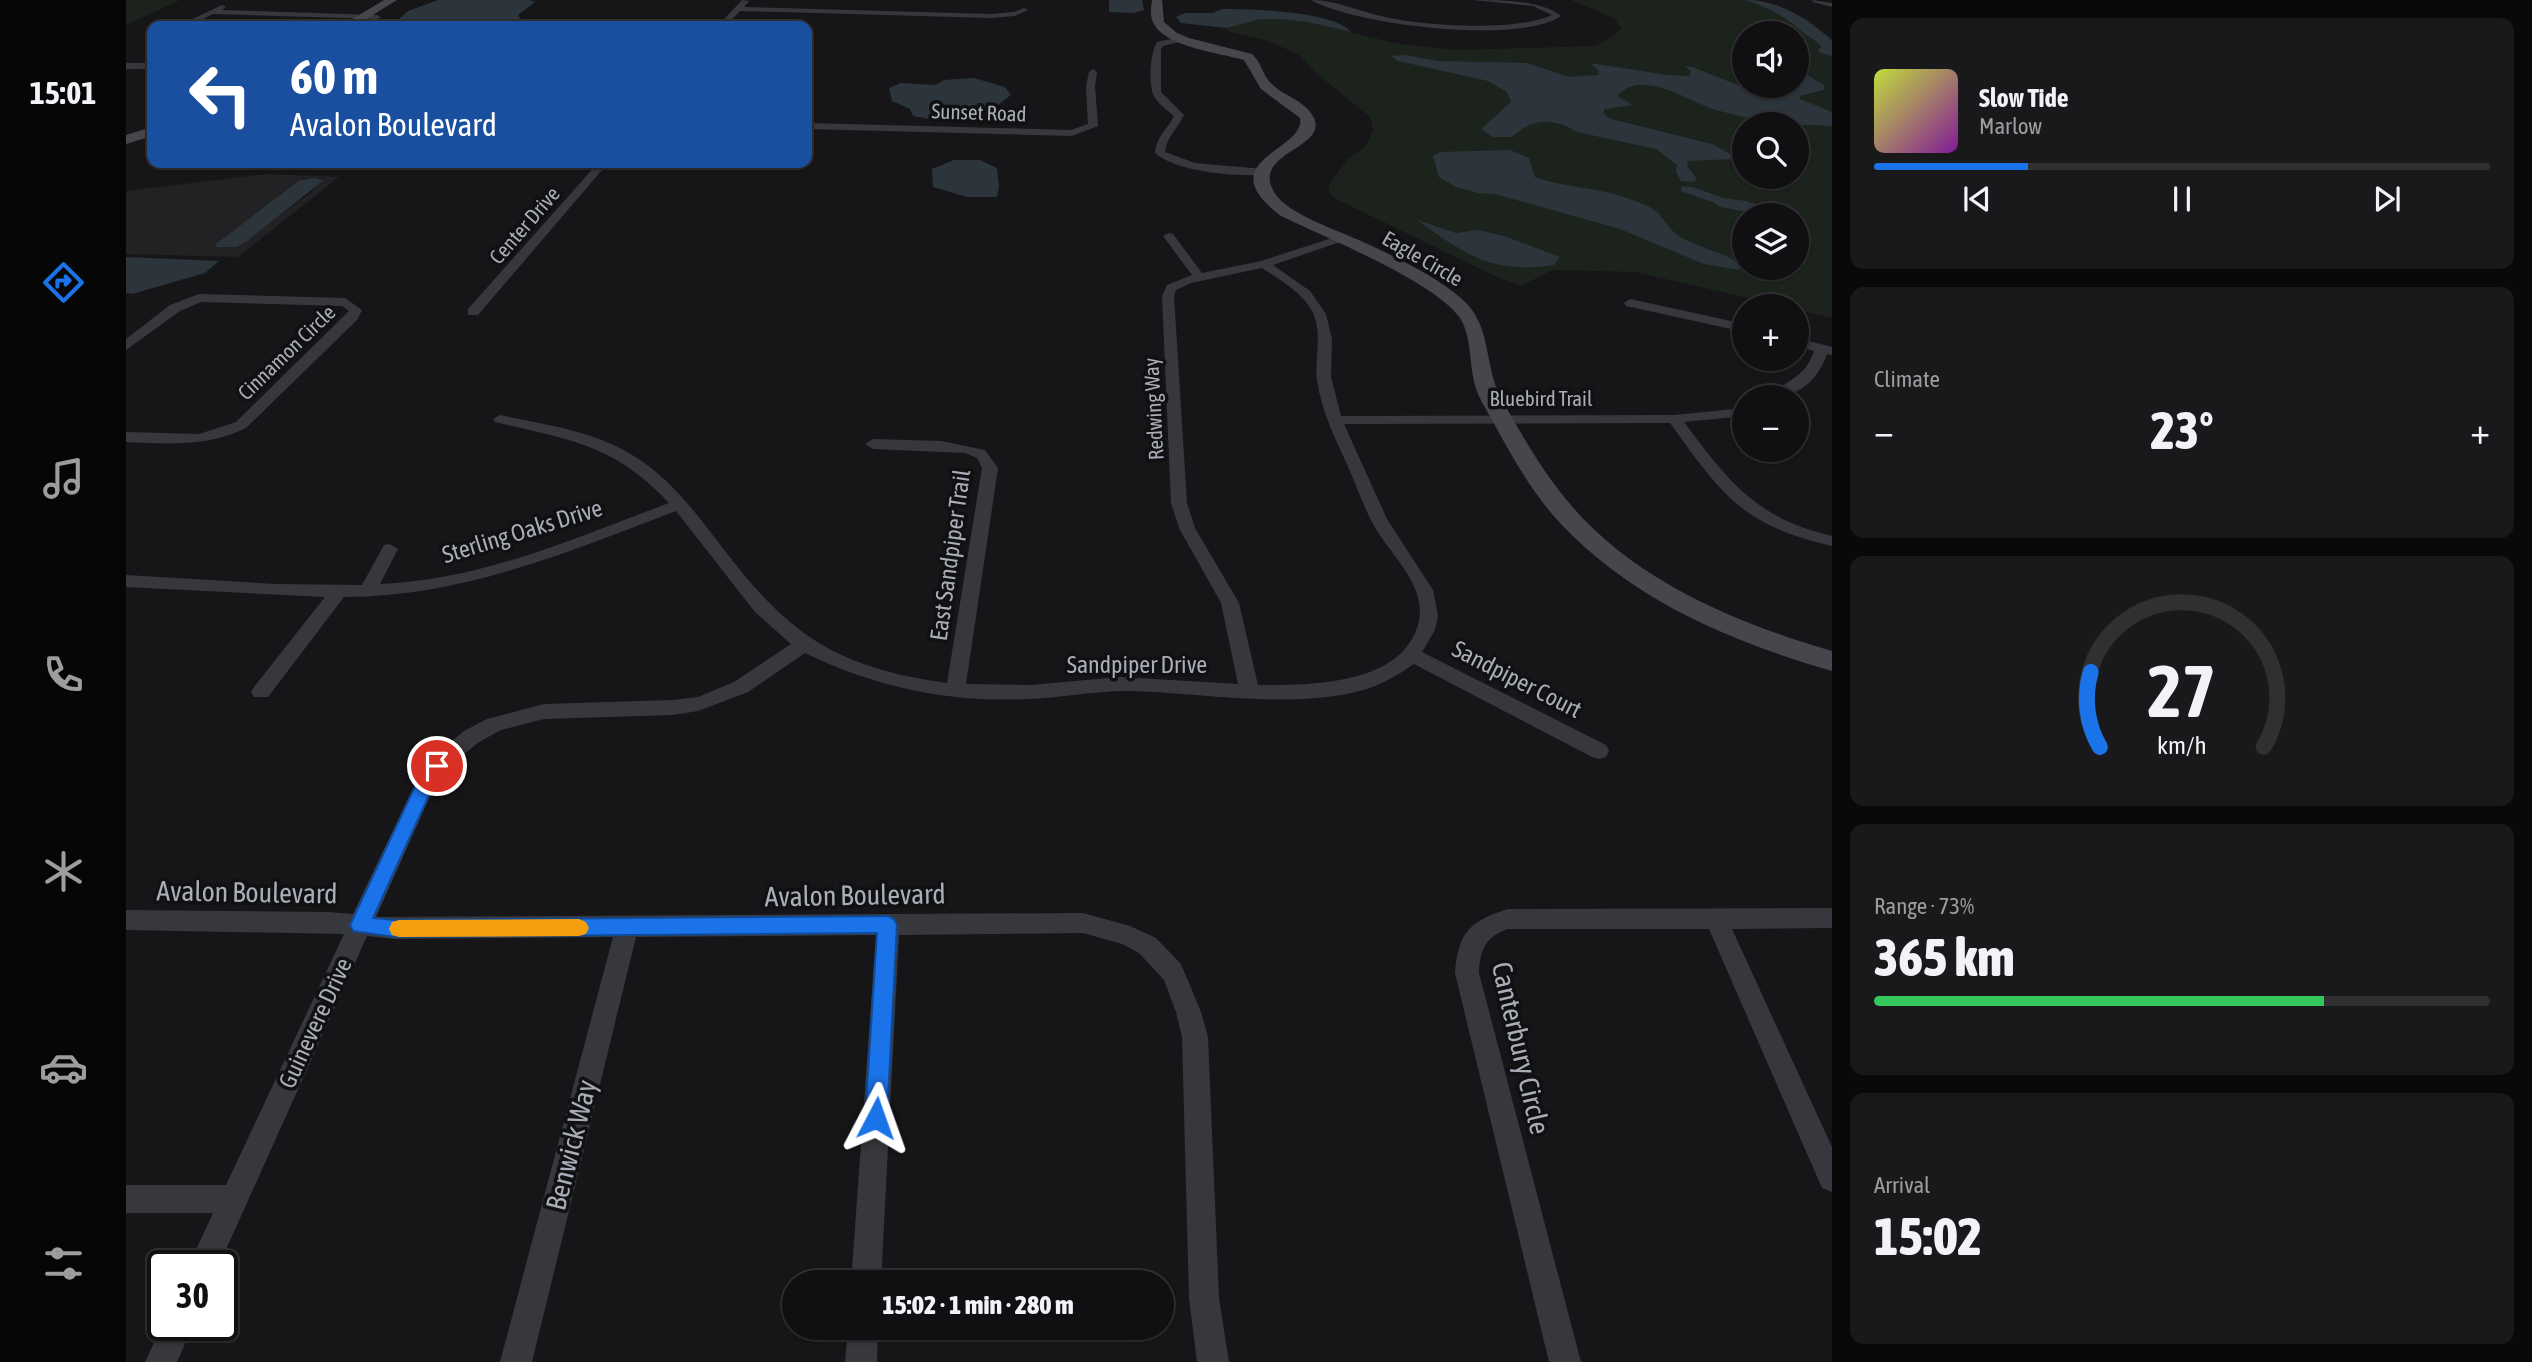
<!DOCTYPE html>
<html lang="en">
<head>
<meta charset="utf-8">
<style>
  :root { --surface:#101012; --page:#19191b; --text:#f1f3f6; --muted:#9c9d9f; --line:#303032; --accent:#1a73e8 }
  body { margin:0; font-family:"Asap Condensed",sans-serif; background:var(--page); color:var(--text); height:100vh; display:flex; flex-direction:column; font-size:26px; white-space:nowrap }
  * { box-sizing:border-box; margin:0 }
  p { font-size:23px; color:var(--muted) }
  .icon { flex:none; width:38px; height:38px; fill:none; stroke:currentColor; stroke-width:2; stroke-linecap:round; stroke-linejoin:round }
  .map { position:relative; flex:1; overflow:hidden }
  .details { display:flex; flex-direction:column; gap:18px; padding:18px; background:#09090a; width:700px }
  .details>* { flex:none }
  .banner { position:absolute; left:21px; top:21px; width:665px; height:147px; border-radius:14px; box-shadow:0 2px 5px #0004,0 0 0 2px var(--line); background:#1a4fa0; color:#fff; overflow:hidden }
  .fabs { position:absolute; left:1606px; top:21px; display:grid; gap:14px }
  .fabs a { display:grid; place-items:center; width:77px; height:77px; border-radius:50%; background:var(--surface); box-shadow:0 2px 5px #0004,0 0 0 2px var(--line); font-size:35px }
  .speed { position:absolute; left:21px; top:1250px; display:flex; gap:14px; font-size:35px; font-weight:700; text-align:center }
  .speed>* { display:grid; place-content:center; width:91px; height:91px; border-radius:50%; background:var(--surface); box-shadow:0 2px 5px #0004,0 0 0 2px var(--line); line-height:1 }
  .speed .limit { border:4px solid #111; border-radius:10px; background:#fff; color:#111 }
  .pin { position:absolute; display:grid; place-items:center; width:60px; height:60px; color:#fff; margin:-30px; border:4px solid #fff; border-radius:50%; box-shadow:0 2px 7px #0007 }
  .me { position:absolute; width:77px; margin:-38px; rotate:4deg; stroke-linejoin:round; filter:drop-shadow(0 0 5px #0008) }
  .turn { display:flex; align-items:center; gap:24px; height:147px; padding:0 28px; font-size:32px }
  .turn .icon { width:91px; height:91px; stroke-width:2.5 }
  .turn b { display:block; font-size:49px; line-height:60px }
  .big { font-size:52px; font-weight:800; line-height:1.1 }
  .details .card { flex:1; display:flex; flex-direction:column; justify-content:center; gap:10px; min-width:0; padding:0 24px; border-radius:14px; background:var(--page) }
  .details .dial { align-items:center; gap:0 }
  .dial svg { height:182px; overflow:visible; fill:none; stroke:var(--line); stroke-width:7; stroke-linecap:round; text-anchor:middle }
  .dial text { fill:var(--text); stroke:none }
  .song { display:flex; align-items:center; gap:21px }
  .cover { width:84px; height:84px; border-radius:10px; background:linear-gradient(135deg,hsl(70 70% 55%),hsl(290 70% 35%)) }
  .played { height:7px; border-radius:4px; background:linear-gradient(90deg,var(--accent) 25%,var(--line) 25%) }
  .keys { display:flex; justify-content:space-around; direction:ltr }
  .heat { display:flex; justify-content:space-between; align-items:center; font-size:38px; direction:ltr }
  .charge { height:10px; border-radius:5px; background:linear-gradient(90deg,#34c759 73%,var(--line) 0) }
  .trip { position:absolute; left:656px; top:1270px; width:392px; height:70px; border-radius:35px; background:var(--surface); box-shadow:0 2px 5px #0004,0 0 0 2px var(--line); font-weight:800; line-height:70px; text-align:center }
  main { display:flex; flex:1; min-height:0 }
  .menu { display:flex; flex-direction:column; width:126px; justify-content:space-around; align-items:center; background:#060607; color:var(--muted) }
  .menu .icon { width:49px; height:49px }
  .menu .active { color:var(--accent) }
  .menu b { font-size:32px; color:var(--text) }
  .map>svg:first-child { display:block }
  .built { fill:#222225; fill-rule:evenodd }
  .green { fill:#1c231d; fill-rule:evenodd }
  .water { fill:#2c353c }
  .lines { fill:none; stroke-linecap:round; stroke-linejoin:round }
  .street { fill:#37383d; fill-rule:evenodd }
  .secondary { fill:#45474d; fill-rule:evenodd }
  .route { fill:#1a73e8; stroke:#114b97; stroke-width:2 }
  .slow { fill:#f59e0b }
  .labels { text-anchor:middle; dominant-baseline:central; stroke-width:7; stroke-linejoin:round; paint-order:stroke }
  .far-street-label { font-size:21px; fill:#a8adb8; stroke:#111113 }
  .street-label { font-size:24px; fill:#a8adb8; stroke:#111113 }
  .near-street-label { font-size:28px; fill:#a8adb8; stroke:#111113 }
</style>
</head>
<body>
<main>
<nav class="menu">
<b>15:01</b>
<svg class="icon active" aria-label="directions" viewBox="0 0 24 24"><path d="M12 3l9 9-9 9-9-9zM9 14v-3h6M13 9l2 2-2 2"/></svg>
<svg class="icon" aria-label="music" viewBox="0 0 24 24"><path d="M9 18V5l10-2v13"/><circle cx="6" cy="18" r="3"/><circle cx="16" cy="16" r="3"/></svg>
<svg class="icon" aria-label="phone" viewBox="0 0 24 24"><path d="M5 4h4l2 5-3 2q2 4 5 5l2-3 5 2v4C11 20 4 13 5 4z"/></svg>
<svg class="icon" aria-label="climate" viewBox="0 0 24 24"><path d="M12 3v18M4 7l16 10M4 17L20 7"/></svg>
<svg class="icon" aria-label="car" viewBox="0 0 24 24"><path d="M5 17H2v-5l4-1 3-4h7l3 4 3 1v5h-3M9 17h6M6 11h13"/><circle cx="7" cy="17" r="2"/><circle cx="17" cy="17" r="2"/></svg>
<svg class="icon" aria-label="filters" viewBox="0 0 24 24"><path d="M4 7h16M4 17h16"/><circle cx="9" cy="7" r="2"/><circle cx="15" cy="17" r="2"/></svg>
</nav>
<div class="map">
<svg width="1706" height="1362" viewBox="0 0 1706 1362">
  <rect width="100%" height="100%" fill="#161618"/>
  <path class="built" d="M141 174 213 177 112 257 0 254V191ZM180 178H197L186 192 111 246 174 180Z"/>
  <path class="green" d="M0 0H54L0 25Z
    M1445 0H1632L1683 20 1706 40V318L1671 310V306H1657L1509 272 1426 270 1395 286 1369 276 1206 197 1202 186 1222 159 1240 146 1247 130 1244 117 1190 73 1172 54 1139 40 1104 32 1101 28 1134 19H1154L1181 22 1273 44 1332 50 1470 46 1489 35 1495 28 1488 18ZM1619 33H1671V86H1619ZM1619 124H1671V177H1619ZM1619 215H1671V268H1619Z"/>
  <path class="water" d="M312 0H403L409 2 392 15 395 19 386 26H265L282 11Z
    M983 0H1016L1018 10 1008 13 983 12Z
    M1619 0C1655 0 1680 19 1706 40V56L1692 52 1695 46C1688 38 1680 36 1673 29 1655 14 1641 7 1619 0Z
    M1096 9C1123 9 1209 11 1225 32L1181 22 1154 19H1134L1101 28 1055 23 1050 17 1059 13H1087Z
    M1279 55 1312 61 1401 63 1443 77 1472 75 1473 71 1464 63 1541 75 1563 76 1565 71 1559 66 1566 67 1612 85 1671 86V69L1698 85V90L1674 96V99L1706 112V126C1678 124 1648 126 1621 118 1609 114 1590 111 1579 106 1554 96 1514 70 1491 96L1507 105 1478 109V114L1485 119 1586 144 1606 155V159L1562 161 1561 166 1571 179 1568 182 1555 181 1550 172 1551 165 1530 149 1451 132C1427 117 1406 118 1386 137H1367L1355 129 1385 102 1381 92 1362 81 1272 61 1265 56Z
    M848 78 879 87 885 95 855 118 810 120 787 116 784 109 766 101 763 88 775 83 809 85 818 80Z
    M1384 150 1403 158 1409 177C1438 188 1469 187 1498 197 1507 201 1525 205 1532 213 1539 221 1544 230 1553 236 1571 247 1597 253 1617 264L1613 270 1578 264 1494 229 1369 194 1352 193 1330 187 1313 177 1307 156 1314 152Z
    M828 160H854L871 168 873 187 871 197H841L807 187 806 169Z
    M189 178 198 180 122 240 111 247H90V244L174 180Z
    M1556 186 1567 187 1597 198 1620 201 1662 215H1638L1594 207 1589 203 1555 191Z
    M1291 220 1330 233 1352 230 1378 236 1434 257 1428 265C1365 274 1340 255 1291 220Z
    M0 257 93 261 79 273 6 294 0 293Z"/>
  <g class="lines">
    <path class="street" d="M616 0 623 1 618 7 865 14 888 12 898 8 902 10 889 16 865 18 614 11 600 26H592Z
      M1185 0C1210 0 1235 12 1259 17 1299 26 1389 32 1426 15L1407 6 1347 0C1374 0 1415 0 1435 16 1393 45 1229 25 1185 0Z
      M1686 0 1706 3V7L1687 2Z
      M96 5 100 7 96 10 251 15 255 17 251 19 87 14 62 26H52Z
      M1054 37 1057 41 1037 46 1035 49V92L1058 115C1052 128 1040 138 1039 152L1069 163 1138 169 1143 172 1142 174C1114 178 1050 172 1029 153 1030 137 1041 130 1048 116 1041 110 1032 104 1028 96 1022 85 1024 53 1031 42Z
      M0 63H26V69H0Z
      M967 69 971 72 969 86 972 126 946 136 681 129V123L945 130 962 124 960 86 963 72Z
      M472 163H482L352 315H342V309Z
      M1043 233 1047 234 1076 273 1135 261 1209 237H1217V241L1147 265 1184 291 1200 314 1206 339 1205 377 1215 416 1548 415 1619 408V416L1558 422C1602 481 1631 519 1706 536V546C1617 526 1595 494 1544 423L1218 424 1261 519 1307 590 1312 616 1309 630 1296 652 1480 745 1483 751 1480 757 1473 759 1466 757 1288 664C1279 670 1270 676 1260 681 1195 714 1079 693 1007 691 971 690 936 698 901 699 823 703 749 687 679 653L622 692 572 711 547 715 418 719 375 730 353 742 331 760 310 783 250 917 957 913 1004 926 1030 938 1055 964 1075 1012 1082 1037 1093 1298 1103 1362H1071L1063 1298 1056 1037 1050 1012 1038 980 1013 953 996 944 957 933 773 935 755 1283H725L750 935 510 937 406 1362H374L487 937 269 939 241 936 93 1265H63L87 1213H0V1185H100L218 934 0 930V910L202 912 227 914 295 772 316 749 338 731 361 719 418 704 547 700 572 697 608 682 665 644 629 612 550 511C442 552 336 597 218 597L142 697H128L125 692 128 687 199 597 0 587V575L149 584 236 585 258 545 264 544 272 549 254 584C356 580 449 538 543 503 488 444 443 440 369 422L367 419 374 415C420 425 471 431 511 458 547 481 573 517 599 551 664 636 712 668 821 683L856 468 851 458 839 453 747 449 739 444 747 439 815 441 859 450 872 468 840 684 904 685 994 677 1112 684 1095 603 1053 528 1045 503 1036 296 1041 285 1066 275 1037 236ZM1136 268C1154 280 1178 293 1187 313 1197 335 1188 359 1191 381 1196 413 1211 442 1224 471 1233 492 1240 514 1253 534 1271 561 1304 592 1291 628 1271 686 1182 685 1132 685L1113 603 1069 528 1061 503 1048 296 1050 290 1065 283Z
      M73 294 219 298 236 310 231 320 120 428C81 447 42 444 0 442V432L73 434 110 422 223 311 216 306 75 302 54 311 0 350V339L44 305Z
      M1504 299 1619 324V332L1500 306 1498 303Z
      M1671 338 1706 347V355L1701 354C1692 380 1673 397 1645 397 1661 378 1679 379 1688 351L1671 346Z
      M1706 908V928L1606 929 1706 1147V1192L1696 1188 1583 929H1382C1359 937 1354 950 1353 973L1455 1362H1423L1329 973C1332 932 1344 921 1382 909Z
      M37 1324 67 1325 51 1362H19Z
      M722 1328H752L751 1362H719Z"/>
    <path class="secondary" d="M258 0H271L229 26H215Z
      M1026 0H1036L1038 22 1051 33 1063 38 1126 54C1135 62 1136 73 1143 81 1155 96 1179 99 1188 118 1202 149 1125 152 1148 192 1161 214 1211 230 1235 241 1269 257 1307 274 1336 299 1367 326 1357 366 1376 400 1395 433 1414 468 1439 498 1504 579 1609 623 1706 651V671C1606 642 1508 601 1435 524 1406 493 1385 455 1365 418 1359 407 1352 397 1349 385 1343 364 1346 337 1334 318 1308 281 1198 237 1155 216 1081 160 1180 151 1174 118L1135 89 1118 60C1094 53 1037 47 1027 22 1024 16 1025 7 1026 0Z
      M26 127V136L0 144V135Z"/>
  </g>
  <path class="route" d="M311 760 317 761 320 766 309 782 247 918 269 920 762 916 768 919 771 925 761 1118 758 1125 750 1129 742 1125 739 1118 751 933 269 937 227 931 224 925 293 778 305 761Z"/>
  <path class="slow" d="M453 919 460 922 463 928 460 934 453 936 273 937 266 935 263 929 266 922 273 920Z"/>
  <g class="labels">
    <g class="far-street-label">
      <text transform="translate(853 112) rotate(2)">Sunset Road</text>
      <text transform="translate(398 225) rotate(-49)">Center Drive</text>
      <text transform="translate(1297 258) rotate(30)">Eagle Circle</text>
      <text transform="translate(160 352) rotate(-44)">Cinnamon Circle</text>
      <text x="1415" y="398">Bluebird Trail</text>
      <text transform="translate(1027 409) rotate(-93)">Redwing Way</text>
    </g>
    <g class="street-label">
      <text transform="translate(396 531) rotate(-17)">Sterling Oaks Drive</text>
      <text transform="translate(824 555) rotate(-82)">East Sandpiper Trail</text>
      <text x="1011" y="664">Sandpiper Drive</text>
      <text transform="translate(1391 679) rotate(27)">Sandpiper Court</text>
      <text transform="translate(189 1023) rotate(-65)">Guinevere Drive</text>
    </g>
    <g class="near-street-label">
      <text transform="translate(121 892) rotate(1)">Avalon Boulevard</text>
      <text transform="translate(729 895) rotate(-1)">Avalon Boulevard</text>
      <text transform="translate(1395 1048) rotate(77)">Canterbury Circle</text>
      <text transform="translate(445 1145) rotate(-76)">Benwick Way</text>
    </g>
  </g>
</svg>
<div class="fabs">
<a><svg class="icon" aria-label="sound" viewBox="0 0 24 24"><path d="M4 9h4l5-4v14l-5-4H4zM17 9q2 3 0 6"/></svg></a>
<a><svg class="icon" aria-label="search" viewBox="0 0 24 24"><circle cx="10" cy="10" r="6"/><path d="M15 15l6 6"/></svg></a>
<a><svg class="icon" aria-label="layers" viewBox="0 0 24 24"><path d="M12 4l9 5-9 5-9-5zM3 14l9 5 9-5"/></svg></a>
<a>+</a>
<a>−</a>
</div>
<div class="speed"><div class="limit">30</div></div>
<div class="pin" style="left:311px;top:766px;background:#d93025"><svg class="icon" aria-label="arrive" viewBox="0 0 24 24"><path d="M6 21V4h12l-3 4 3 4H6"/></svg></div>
<svg class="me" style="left:750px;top:1118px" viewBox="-20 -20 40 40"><path d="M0-17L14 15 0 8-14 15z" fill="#1a73e8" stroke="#fff" stroke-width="4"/></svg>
<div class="trip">15:02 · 1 min · 280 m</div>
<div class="banner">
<div class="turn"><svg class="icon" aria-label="left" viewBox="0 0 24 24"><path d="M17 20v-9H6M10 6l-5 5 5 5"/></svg><div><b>60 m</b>Avalon Boulevard</div></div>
</div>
</div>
<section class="details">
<div class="card">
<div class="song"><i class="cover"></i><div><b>Slow Tide</b><p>Marlow</p></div></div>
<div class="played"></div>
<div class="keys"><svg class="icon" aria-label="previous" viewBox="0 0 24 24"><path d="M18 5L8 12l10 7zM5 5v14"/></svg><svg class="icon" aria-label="pause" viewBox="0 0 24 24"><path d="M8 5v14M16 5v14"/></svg><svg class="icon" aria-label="next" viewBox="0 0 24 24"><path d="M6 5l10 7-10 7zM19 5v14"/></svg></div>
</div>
<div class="card"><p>Climate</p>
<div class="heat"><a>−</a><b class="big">23°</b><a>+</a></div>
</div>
<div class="card dial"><svg viewBox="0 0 100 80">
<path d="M14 69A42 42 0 1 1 86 69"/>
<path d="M14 69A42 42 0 0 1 10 36" stroke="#1a73e8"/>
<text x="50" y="56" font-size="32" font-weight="700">27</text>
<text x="50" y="72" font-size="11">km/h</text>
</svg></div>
<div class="card"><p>Range · 73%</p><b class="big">365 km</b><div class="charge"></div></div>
<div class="card"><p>Arrival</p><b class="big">15:02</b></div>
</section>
</main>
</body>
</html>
